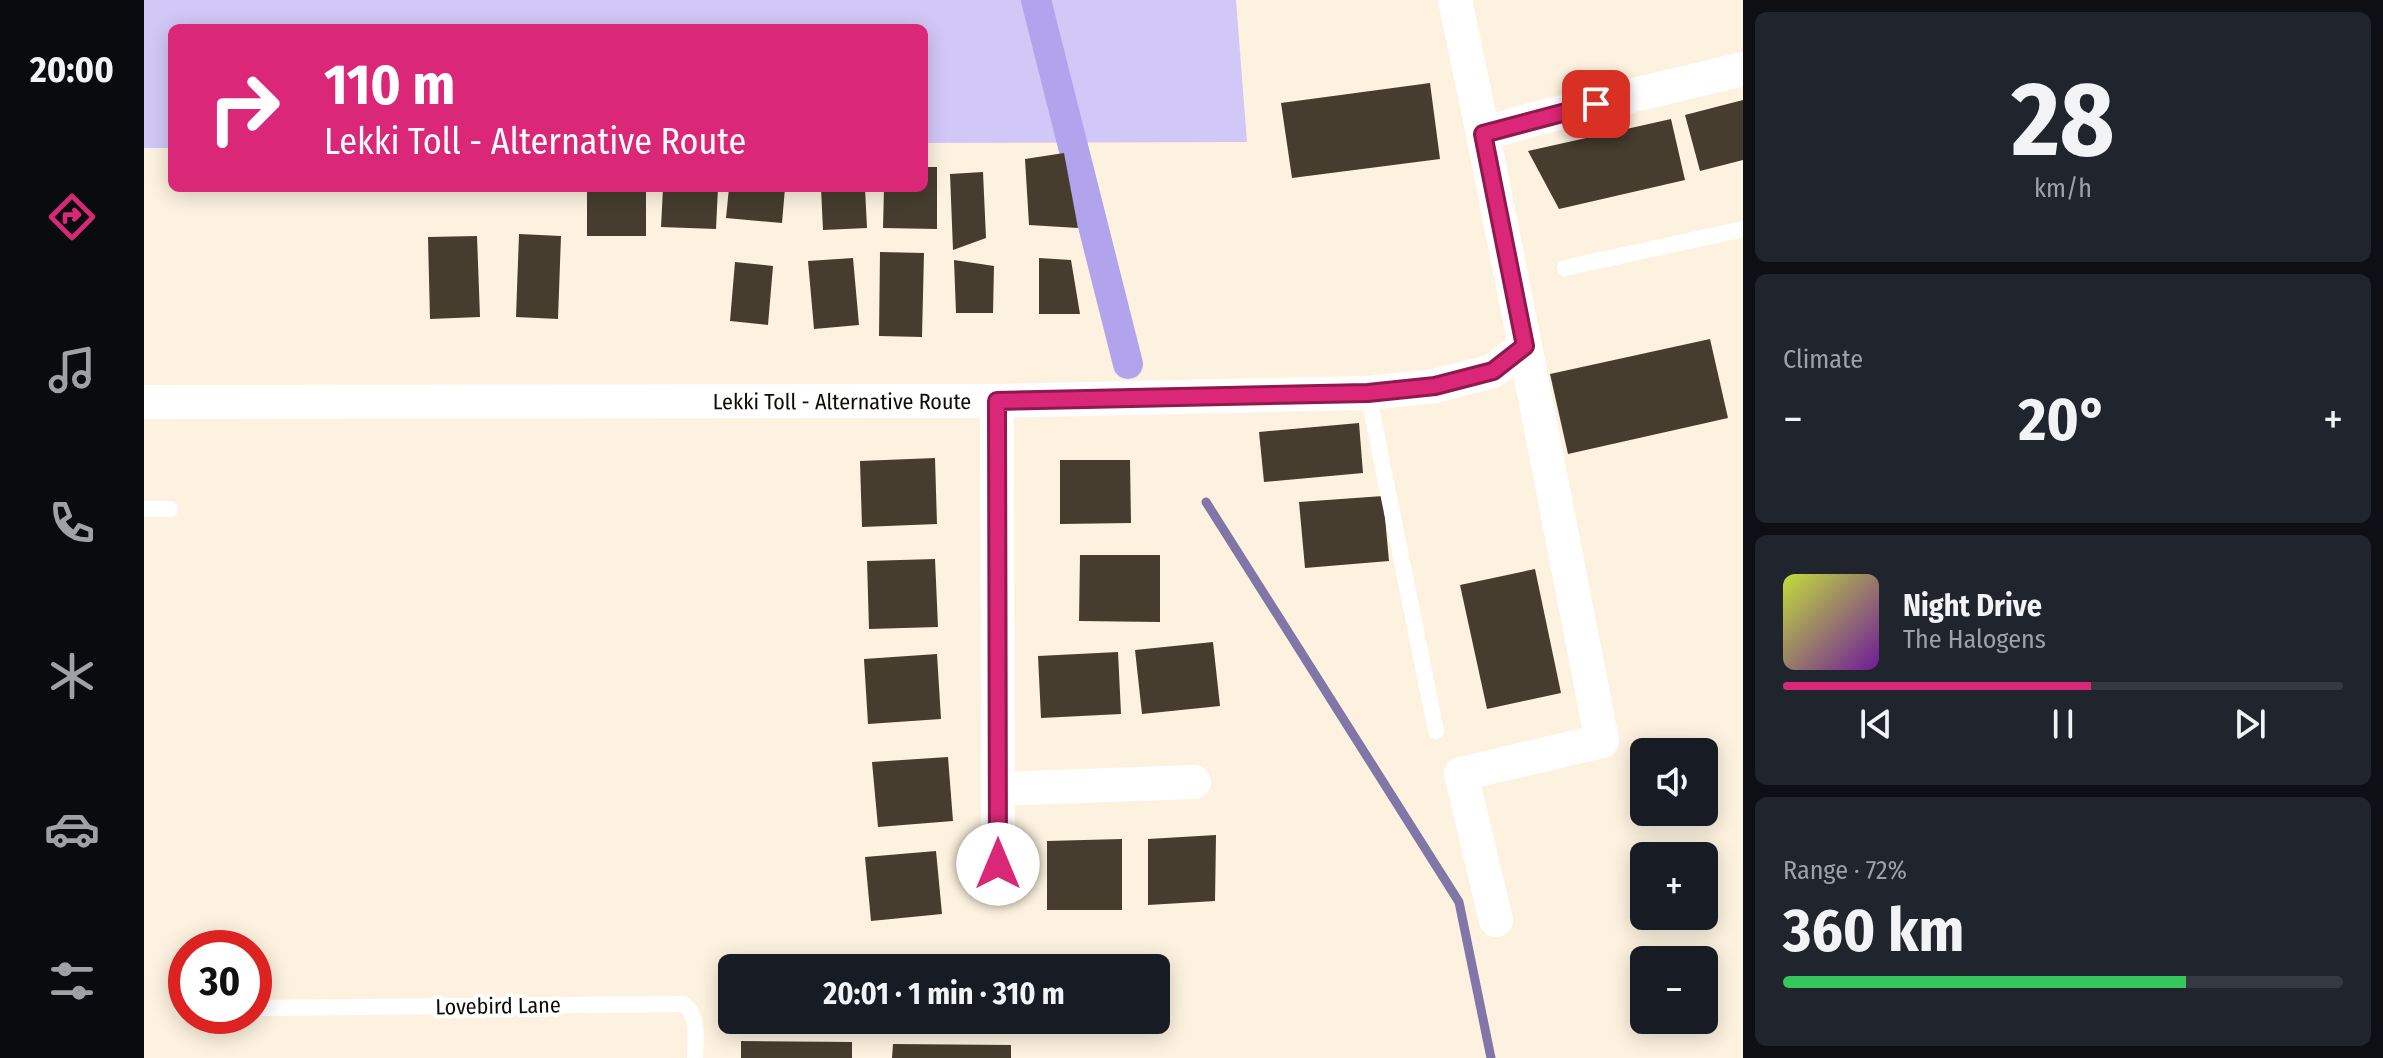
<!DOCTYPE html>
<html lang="en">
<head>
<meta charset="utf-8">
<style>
  :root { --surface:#171b24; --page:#20242c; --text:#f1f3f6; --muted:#9ea1a6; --line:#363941; --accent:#db2777 }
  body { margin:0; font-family:"Fira Sans Condensed",sans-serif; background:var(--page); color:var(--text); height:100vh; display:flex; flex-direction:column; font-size:30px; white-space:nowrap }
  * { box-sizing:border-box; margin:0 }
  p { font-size:26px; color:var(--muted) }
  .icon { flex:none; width:44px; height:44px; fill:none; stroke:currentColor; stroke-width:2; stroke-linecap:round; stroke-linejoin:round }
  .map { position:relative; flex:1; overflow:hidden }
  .drawer { display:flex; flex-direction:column; gap:12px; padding:12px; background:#0d0f14; width:640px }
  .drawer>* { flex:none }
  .hud { position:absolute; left:24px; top:24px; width:760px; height:168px; border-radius:12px; box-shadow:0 4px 20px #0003; background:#db2777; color:#fff; overflow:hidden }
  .fabs { position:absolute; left:1486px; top:738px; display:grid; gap:16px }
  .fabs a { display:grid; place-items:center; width:88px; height:88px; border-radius:12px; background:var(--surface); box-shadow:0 4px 20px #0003; font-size:40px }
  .speed { position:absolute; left:24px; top:930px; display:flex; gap:16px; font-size:40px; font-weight:700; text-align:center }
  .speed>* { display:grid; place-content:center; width:104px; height:104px; border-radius:50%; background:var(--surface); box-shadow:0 4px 20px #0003; line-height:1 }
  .speed .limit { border:12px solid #d22; background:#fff; color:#111 }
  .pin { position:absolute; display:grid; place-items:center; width:68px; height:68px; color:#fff; margin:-34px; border-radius:16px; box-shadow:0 4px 12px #0006 }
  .me { position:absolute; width:88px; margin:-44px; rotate:0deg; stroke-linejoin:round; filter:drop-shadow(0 0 6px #0008) }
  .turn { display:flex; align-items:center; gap:28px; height:168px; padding:0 24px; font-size:36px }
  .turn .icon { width:104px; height:104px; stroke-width:2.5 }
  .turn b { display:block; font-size:56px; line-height:68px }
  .big { font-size:60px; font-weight:700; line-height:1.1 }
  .drawer .widget { flex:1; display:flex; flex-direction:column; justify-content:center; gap:12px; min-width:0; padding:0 28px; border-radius:12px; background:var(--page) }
  .drawer .dial { align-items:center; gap:0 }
  .dial b { font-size:104px; line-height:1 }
  .song { display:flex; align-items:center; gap:24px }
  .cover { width:96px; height:96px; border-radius:12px; background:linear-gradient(135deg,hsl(70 70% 55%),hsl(280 70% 35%)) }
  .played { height:8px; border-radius:4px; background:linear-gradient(90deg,var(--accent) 55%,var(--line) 55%) }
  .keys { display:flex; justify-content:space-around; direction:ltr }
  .heat { display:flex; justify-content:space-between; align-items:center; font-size:44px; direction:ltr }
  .charge { height:12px; border-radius:6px; background:linear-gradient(90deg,#34c759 72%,var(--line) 0) }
  .trip { position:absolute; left:574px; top:954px; width:452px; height:80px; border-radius:12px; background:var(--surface); box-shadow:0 4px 20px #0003; font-weight:700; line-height:80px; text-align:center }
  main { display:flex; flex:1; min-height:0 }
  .dock { display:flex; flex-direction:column; width:144px; justify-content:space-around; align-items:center; background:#090b0e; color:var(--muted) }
  .dock .icon { width:56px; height:56px }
  .dock .current { color:var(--accent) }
  .dock b { font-size:36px; color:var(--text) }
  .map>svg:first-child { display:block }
  .green { fill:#d1c8f7 }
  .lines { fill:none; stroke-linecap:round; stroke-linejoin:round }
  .stream { stroke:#8176a7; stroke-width:9 }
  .canal { stroke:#b2a4ec; stroke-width:30 }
  .building { fill:#463d2e }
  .service { stroke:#fff; stroke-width:16 }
  .minor { stroke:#fff; stroke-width:34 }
  .route-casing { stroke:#8e194d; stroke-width:20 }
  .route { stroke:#db2777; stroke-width:14 }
  .labels { text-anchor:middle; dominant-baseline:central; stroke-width:8; stroke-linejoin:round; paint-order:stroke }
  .street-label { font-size:22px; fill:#100c07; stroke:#fff }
</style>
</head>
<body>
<main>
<nav class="dock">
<b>20:00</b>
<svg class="icon current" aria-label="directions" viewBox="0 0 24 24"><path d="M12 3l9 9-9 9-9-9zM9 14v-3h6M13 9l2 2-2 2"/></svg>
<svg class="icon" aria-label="music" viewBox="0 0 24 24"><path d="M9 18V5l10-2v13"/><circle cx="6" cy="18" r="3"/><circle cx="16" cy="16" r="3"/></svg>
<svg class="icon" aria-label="phone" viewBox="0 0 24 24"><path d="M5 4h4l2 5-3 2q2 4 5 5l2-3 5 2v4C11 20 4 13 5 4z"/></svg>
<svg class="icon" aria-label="climate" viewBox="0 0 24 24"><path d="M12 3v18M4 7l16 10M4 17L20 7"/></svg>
<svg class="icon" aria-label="car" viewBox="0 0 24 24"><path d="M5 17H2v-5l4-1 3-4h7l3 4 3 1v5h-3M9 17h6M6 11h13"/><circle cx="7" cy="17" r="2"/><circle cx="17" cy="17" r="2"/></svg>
<svg class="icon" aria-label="filters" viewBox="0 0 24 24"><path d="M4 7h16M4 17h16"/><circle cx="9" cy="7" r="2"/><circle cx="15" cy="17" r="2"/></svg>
</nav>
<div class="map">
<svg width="1599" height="1058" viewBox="0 0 1599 1058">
  <rect width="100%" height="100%" fill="#fdf2df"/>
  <path class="green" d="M0 0H1092L1103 142 780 143V28H28V148H0Z"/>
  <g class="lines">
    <path class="stream" d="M1062 502 1315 902 1347 1058"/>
    <path class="canal" d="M892 0 984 364"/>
  </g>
  <path class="building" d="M1286 83 1296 159 1148 178 1137 103Z
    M1599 100V160L1556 171 1541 115Z
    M1527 119 1541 180 1415 209 1384 151Z
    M920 153 934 228 885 225 881 159Z
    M780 167H793V229L739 228 740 188H780Z
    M839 172 842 238 809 250 806 174Z
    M443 188H502V236H443Z
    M519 188H574L572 229 517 227Z
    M585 188H641L638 223 582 218Z
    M677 188H721L723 228 679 230Z
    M375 234 417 236 414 319 372 317Z
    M333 236 336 317 286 319 284 237Z
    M736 252 780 253 778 337 735 336Z
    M709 258 715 325 670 329 664 261Z
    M895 258 927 260 936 314H895Z
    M810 260 850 266 849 313H812Z
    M591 262 629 266 624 325 586 321Z
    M1566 339 1584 418 1424 454 1406 374Z
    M1215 423 1219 473 1120 482 1115 432Z
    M791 458 793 524 718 527 716 461Z
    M916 460H986L987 523 916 524Z
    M1239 496 1245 561 1161 568 1155 502Z
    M936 555H1016V622L935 621Z
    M791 559 794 627 725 629 723 561Z
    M1391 569 1417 693 1343 709 1316 585Z
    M1069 642 1076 706 998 714 991 650Z
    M974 652 977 714 897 718 894 656Z
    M793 654 797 719 724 724 720 659Z
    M804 757 809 821 734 827 728 762Z
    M1072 835 1071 901 1004 905V839Z
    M978 839V910H903V841Z
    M792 851 798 914 727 921 721 857Z
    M597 1041 708 1042V1058H597Z
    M749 1044 867 1045V1058H748Z"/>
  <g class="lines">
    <path class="service" d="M1421 268 1599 229
      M1224 393 1292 731
      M0 509H26
      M110 1008 539 1004C556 1015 551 1039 551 1058
      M39 1009H42"/>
    <g class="minor">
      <path d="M1311 0 1339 134"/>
      <path d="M853 401 854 889"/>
      <path id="s1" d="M0 402 853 401 1224 393 1291 386 1349 371 1381 346 1339 134 1394 118 1599 69"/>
      <path d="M854 789 1050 782"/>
      <path d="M1352 920 1317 774 1458 741 1381 346"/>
    </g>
  </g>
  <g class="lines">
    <g class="route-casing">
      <path id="route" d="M854 864 853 401 1224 393 1291 386 1349 371 1381 346 1339 134 1452 104"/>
    </g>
    <use href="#route" class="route"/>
  </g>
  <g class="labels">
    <g class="street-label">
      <text stroke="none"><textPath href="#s1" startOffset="698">Lekki Toll - Alternative Route</textPath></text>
      <text transform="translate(354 1006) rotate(-1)">Lovebird Lane</text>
    </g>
  </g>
</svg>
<div class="fabs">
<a><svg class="icon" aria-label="sound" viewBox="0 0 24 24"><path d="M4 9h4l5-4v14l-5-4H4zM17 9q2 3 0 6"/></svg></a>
<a>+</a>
<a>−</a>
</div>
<div class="speed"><div class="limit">30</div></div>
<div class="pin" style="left:1452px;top:104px;background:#d93025"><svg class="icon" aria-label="arrive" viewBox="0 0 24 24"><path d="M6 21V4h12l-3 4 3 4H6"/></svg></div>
<svg class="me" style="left:854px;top:864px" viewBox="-20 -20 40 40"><circle r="19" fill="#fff"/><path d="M0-13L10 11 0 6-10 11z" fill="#db2777"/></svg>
<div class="trip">20:01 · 1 min · 310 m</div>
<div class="hud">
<div class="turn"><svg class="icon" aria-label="right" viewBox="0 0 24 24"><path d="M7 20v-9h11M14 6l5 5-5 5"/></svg><div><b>110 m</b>Lekki Toll - Alternative Route</div></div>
</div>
</div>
<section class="drawer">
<div class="widget dial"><b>28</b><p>km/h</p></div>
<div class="widget"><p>Climate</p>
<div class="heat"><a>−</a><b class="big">20°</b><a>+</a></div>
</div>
<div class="widget">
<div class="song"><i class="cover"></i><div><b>Night Drive</b><p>The Halogens</p></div></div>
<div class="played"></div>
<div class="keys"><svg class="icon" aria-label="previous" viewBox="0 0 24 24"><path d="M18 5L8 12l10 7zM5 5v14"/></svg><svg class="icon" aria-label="pause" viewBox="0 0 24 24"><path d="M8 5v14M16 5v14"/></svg><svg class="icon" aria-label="next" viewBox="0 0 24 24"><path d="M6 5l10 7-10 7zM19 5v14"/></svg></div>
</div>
<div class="widget"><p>Range · 72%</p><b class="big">360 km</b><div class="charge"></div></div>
</section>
</main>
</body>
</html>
